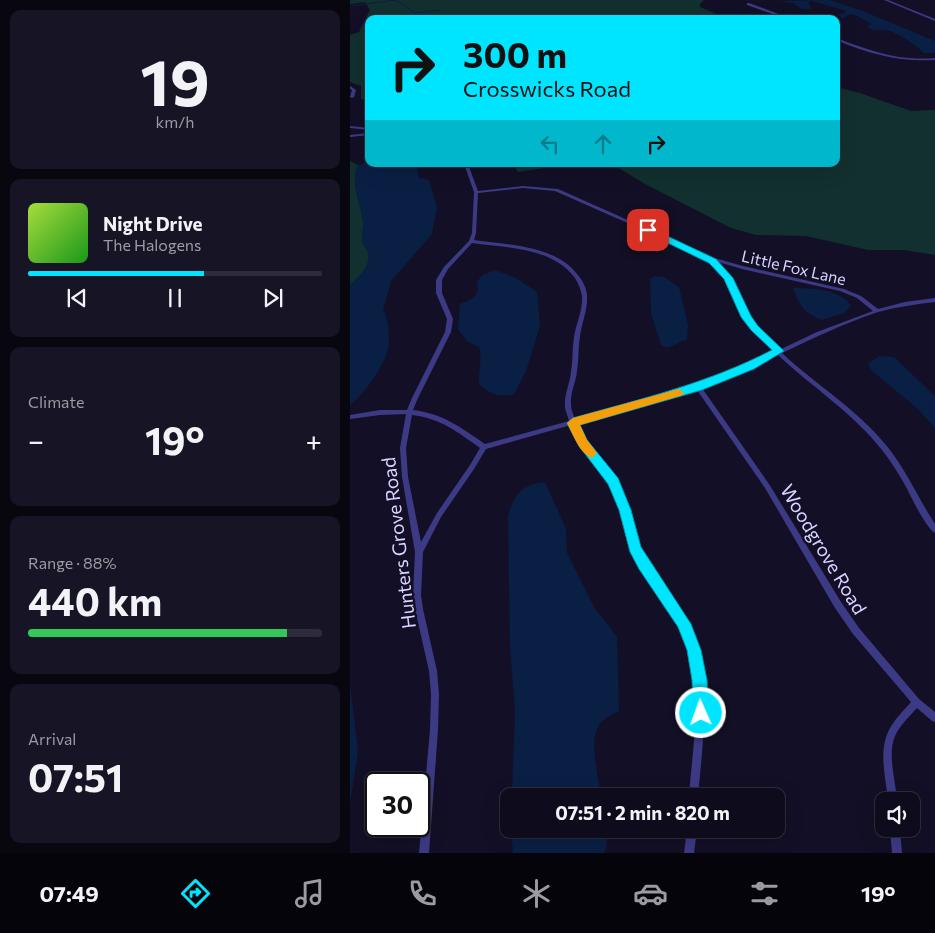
<!DOCTYPE html>
<html lang="en">
<head>
<meta charset="utf-8">
<style>
  :root { --surface:#0e0b1c; --page:#171425; --text:#f1f3f6; --muted:#9b9ba3; --line:#2e2b3b; --accent:#00e5ff }
  body { margin:0; font-family:Commissioner,sans-serif; background:var(--page); color:var(--text); height:100vh; display:flex; flex-direction:column; font-size:19px; white-space:nowrap }
  * { box-sizing:border-box; margin:0 }
  p { font-size:16px; color:var(--muted) }
  .icon { flex:none; width:28px; height:28px; fill:none; stroke:currentColor; stroke-width:2; stroke-linecap:round; stroke-linejoin:round }
  .map { position:relative; flex:1; overflow:hidden }
  .panel { display:flex; flex-direction:column; gap:10px; padding:10px; background:#08060f; width:350px }
  .panel>* { flex:none }
  .guide { position:absolute; left:15px; top:15px; width:475px; height:152px; border-radius:10px; box-shadow:0 5px 20px #0002,0 0 0 1px var(--line); background:#00e5ff; color:#111; overflow:hidden }
  .fabs { position:absolute; left:525px; top:792px; display:grid; gap:10px }
  .fabs a { display:grid; place-items:center; width:45px; height:45px; border-radius:10px; background:var(--surface); box-shadow:0 5px 20px #0002,0 0 0 1px var(--line); font-size:25px }
  .speed { position:absolute; left:15px; top:772px; display:flex; gap:10px; font-size:25px; font-weight:700; text-align:center }
  .speed>* { display:grid; place-content:center; width:65px; height:65px; border-radius:50%; background:var(--surface); box-shadow:0 5px 20px #0002,0 0 0 1px var(--line); line-height:1 }
  .speed .limit { border:2px solid #111; border-radius:8px; background:#fff; color:#111 }
  .pin { position:absolute; display:grid; place-items:center; width:42px; height:42px; color:#fff; margin:-21px; border-radius:10px; box-shadow:0 2px 8px #0006 }
  .me { position:absolute; width:55px; margin:-28px; rotate:358deg; stroke-linejoin:round; filter:drop-shadow(0 0 4px #0008) }
  .turn { display:flex; align-items:center; gap:18px; height:105px; padding:0 15px; font-size:22px }
  .turn .icon { width:65px; height:65px; stroke-width:2.5 }
  .turn b { display:block; font-size:35px; line-height:42px }
  .lanes { display:flex; align-items:center; height:48px; padding:0 15px; background:#0003; justify-content:center; gap:25px; direction:ltr }
  .lanes .off { opacity:.35 }
  .big { font-size:38px; font-weight:700; line-height:1.1 }
  .panel .card { flex:1; display:flex; flex-direction:column; justify-content:center; gap:8px; min-width:0; padding:0 18px; border-radius:10px; background:var(--page) }
  .panel .dial { align-items:center; gap:0 }
  .dial b { font-size:65px; line-height:1 }
  .song { display:flex; align-items:center; gap:15px }
  .cover { width:60px; height:60px; border-radius:8px; background:linear-gradient(135deg,hsl(80 70% 55%),hsl(120 70% 35%)) }
  .played { height:5px; border-radius:2px; background:linear-gradient(90deg,var(--accent) 60%,var(--line) 60%) }
  .keys { display:flex; justify-content:space-around; direction:ltr }
  .heat { display:flex; justify-content:space-between; align-items:center; font-size:28px; direction:ltr }
  .charge { height:8px; border-radius:4px; background:linear-gradient(90deg,#34c759 88%,var(--line) 0) }
  .trip { position:absolute; left:150px; top:788px; width:285px; height:50px; border-radius:10px; background:var(--surface); box-shadow:0 5px 20px #0002,0 0 0 1px var(--line); font-weight:700; line-height:50px; text-align:center }
  .tabs { display:flex; height:80px; justify-content:space-around; align-items:center; background:#06040b; color:var(--muted) }
  .tabs .icon { width:35px; height:35px }
  .tabs .selected { color:var(--accent) }
  .tabs b { font-size:22px; color:var(--text) }
  main { display:flex; flex:1; min-height:0 }
  .map>svg:first-child { display:block }
  .green { fill:#12302f }
  .water { fill:#0a1f44 }
  .lines { fill:none; stroke-linecap:round; stroke-linejoin:round }
  .stream { stroke:#0a1f44; stroke-width:1 }
  .street { fill:#3d3a85; fill-rule:evenodd }
  .route { fill:#00e5ff; stroke:#0095a6 }
  .slow { fill:#f59e0b }
  .labels { text-anchor:middle; dominant-baseline:central; stroke-width:5; stroke-linejoin:round; paint-order:stroke }
  .far-street-label { font-size:16px; fill:#d9d4ff; stroke:#130f26 }
  .street-label { font-size:19px; fill:#d9d4ff; stroke:#130f26 }
</style>
</head>
<body>
<main>
<section class="panel">
<div class="card dial"><b>19</b><p>km/h</p></div>
<div class="card">
<div class="song"><i class="cover"></i><div><b>Night Drive</b><p>The Halogens</p></div></div>
<div class="played"></div>
<div class="keys"><svg class="icon" aria-label="previous" viewBox="0 0 24 24"><path d="M18 5L8 12l10 7zM5 5v14"/></svg><svg class="icon" aria-label="pause" viewBox="0 0 24 24"><path d="M8 5v14M16 5v14"/></svg><svg class="icon" aria-label="next" viewBox="0 0 24 24"><path d="M6 5l10 7-10 7zM19 5v14"/></svg></div>
</div>
<div class="card"><p>Climate</p>
<div class="heat"><a>−</a><b class="big">19°</b><a>+</a></div>
</div>
<div class="card"><p>Range · 88%</p><b class="big">440 km</b><div class="charge"></div></div>
<div class="card"><p>Arrival</p><b class="big">07:51</b></div>
</section>
<div class="map">
<svg width="585" height="853" viewBox="0 0 585 853">
  <rect width="100%" height="100%" fill="#130f26"/>
  <path class="green" d="M0 0H354L350 4V7L378 19H19V101L11 99V86L0 82V35L9 32 20 10 15 2 0 4Z
    M486 87 510 93 561 111 585 110V255L554 250H518L456 236 406 235 381 228 295 184 262 164H486Z
    M0 161 8 165C0 185 11 202 13 222 14 228 11 236 12 242 13 245 17 248 18 252 22 264 9 278 0 285Z
    M163 164H221L168 172Z"/>
  <path class="water" d="M479 0 513 11 585 41V53H574C566 45 546 31 535 30 525 29 528 33 516 26L522 24 503 14 498 15 493 19 488 15 496 12V11L462 1 458 2 461 7 460 9H452L443 3 430 1Z
    M19 162V164H57L67 168 69 178 79 180 87 208 82 234 41 281 33 310C39 319 40 339 38 349 34 367 14 394 0 405V285C9 278 22 264 18 252 17 248 13 245 12 242 11 236 14 228 13 222 11 202 0 185 8 165Z
    M145 270 166 278 187 292 190 326 176 371 164 394C148 398 141 394 129 384 128 372 133 358 129 347L118 342 108 329 110 304C124 298 130 297 127 281L133 275Z
    M305 276 314 277 329 287 338 325 337 339 317 348 311 345 301 313 300 279Z
    M443 288C461 288 491 289 501 306L494 313 472 320C455 314 449 305 443 288Z
    M530 356 544 357 585 396V428L568 409 521 370 518 363Z
    M195 482 216 529 217 553 244 607 267 637 269 711C262 714 254 718 249 725 238 743 249 776 251 796H162L165 710 160 648 158 516C164 495 172 484 195 482Z
    M0 685 8 751 0 804Z
    M161 829H255L257 844 254 853H163Z"/>
  <g class="lines">
    <path class="stream" d="M46 0 65 13 89 10
      M0 6 46 0"/>
    <path class="street" d="M534 0H538L585 19V21Z
      M397 3H399L442 19H437L397 5Z
      M486 38C522 51 546 61 585 58V60C549 62 519 54 486 40Z
      M0 86 6 90 4 97 2 98 0 97 2 90 0 89Z
      M0 126 19 128V130L0 128Z
      M19 133V135L0 137V135Z
      M114 164H118L128 191 173 186 208 189 361 257 393 266 494 289 511 296 528 309 555 302 585 298V302C566 304 547 307 528 312 495 323 464 338 432 353 466 385 507 409 536 445 556 469 568 498 585 524V533C575 527 561 496 555 485 548 473 541 461 532 450 503 413 462 387 428 355L403 367 352 388 419 484 491 602 509 628 569 699 585 712V722L582 721 567 708C559 717 550 725 545 736 537 754 546 782 547 801H538C536 778 528 752 539 730 544 720 553 711 561 702L503 634 485 608 415 488 347 390 226 423C237 444 254 459 266 479 278 502 279 528 290 551 302 576 324 595 337 620 363 671 353 741 348 796H339C342 754 350 709 343 667 340 649 335 631 326 616 314 597 298 580 287 560 274 536 274 509 262 484 251 463 232 447 221 425L136 449 124 469 91 517 73 552 71 595 73 609 87 671 89 694 88 730 79 853H69L80 730 81 694 79 671 65 609 63 595 65 552 52 477 50 448 56 414 30 415 0 419V415L30 410H57L62 398 95 332 97 319 86 293V280L94 267 119 241 122 233 124 192ZM173 188 205 191 359 259 374 278 397 323 404 331 425 352 399 365 346 385 225 419C223 414 221 410 221 404 220 393 226 382 227 371 229 359 228 347 230 336 232 322 238 309 237 295 236 286 232 280 227 274 205 245 157 245 124 240L126 233 128 193ZM122 243C157 248 202 247 225 278 228 283 231 289 232 296 233 310 226 324 224 337 222 349 223 361 221 372 220 383 214 395 215 406 215 411 218 416 219 421L135 444C110 427 94 414 63 410L68 398 101 332 103 319 92 293V280L98 269ZM365 261 392 269 490 291 507 298 523 311 467 332 429 350C419 340 408 330 400 318 387 298 383 279 365 261ZM62 415C92 419 106 431 130 448L120 465 87 513 71 542 58 477 56 448Z
      M337 829H347L344 853H334Z
      M540 829H550L552 853H542Z"/>
  </g>
  <path class="route" d="M298 227 366 259 383 278 401 316 408 326 434 351 404 369 352 390 230 425 237 440 268 478 281 510 291 547 341 624 351 650 357 680 359 713 356 719 351 721 345 719 343 713 342 680 337 650 328 627 289 569 280 552 269 510 258 484 229 446 217 423 223 418C291 399 359 383 422 350L401 330 391 317 374 279 359 263 295 232 294 230Z"/>
  <path class="slow" d="M329 389 334 393 333 395 230 425 237 440 247 453 242 458C229 453 223 434 217 423L223 418Z"/>
  <g class="labels">
    <g class="far-street-label">
      <text transform="translate(444 267) rotate(13)">Little Fox Lane</text>
    </g>
    <g class="street-label">
      <text transform="translate(48 543) rotate(-97)">Hunters Grove Road</text>
      <text transform="translate(474 549) rotate(59)">Woodgrove Road</text>
    </g>
  </g>
</svg>
<div class="fabs">
<a><svg class="icon" aria-label="sound" viewBox="0 0 24 24"><path d="M4 9h4l5-4v14l-5-4H4zM17 9q2 3 0 6"/></svg></a>
</div>
<div class="speed"><div class="limit">30</div></div>
<div class="pin" style="left:298px;top:230px;background:#d93025"><svg class="icon" aria-label="arrive" viewBox="0 0 24 24"><path d="M6 21V4h12l-3 4 3 4H6"/></svg></div>
<svg class="me" style="left:351px;top:713px" viewBox="-20 -20 40 40"><circle r="17" fill="#00e5ff" stroke="#fff" stroke-width="3"/><path d="M0-11L8 9 0 5-8 9z" fill="#fff"/></svg>
<div class="trip">07:51 · 2 min · 820 m</div>
<div class="guide">
<div class="turn"><svg class="icon" aria-label="right" viewBox="0 0 24 24"><path d="M7 20v-9h11M14 6l5 5-5 5"/></svg><div><b>300 m</b>Crosswicks Road</div></div>
<div class="lanes"><svg class="icon off" aria-label="left" viewBox="0 0 24 24"><path d="M17 20v-9H6M10 6l-5 5 5 5"/></svg><svg class="icon off" aria-label="ahead" viewBox="0 0 24 24"><path d="M12 20V5M6 11l6-6 6 6"/></svg><svg class="icon" aria-label="right" viewBox="0 0 24 24"><path d="M7 20v-9h11M14 6l5 5-5 5"/></svg></div>
</div>
</div>
</main>
<nav class="tabs">
<b>07:49</b>
<svg class="icon selected" aria-label="directions" viewBox="0 0 24 24"><path d="M12 3l9 9-9 9-9-9zM9 14v-3h6M13 9l2 2-2 2"/></svg>
<svg class="icon" aria-label="music" viewBox="0 0 24 24"><path d="M9 18V5l10-2v13"/><circle cx="6" cy="18" r="3"/><circle cx="16" cy="16" r="3"/></svg>
<svg class="icon" aria-label="phone" viewBox="0 0 24 24"><path d="M5 4h4l2 5-3 2q2 4 5 5l2-3 5 2v4C11 20 4 13 5 4z"/></svg>
<svg class="icon" aria-label="climate" viewBox="0 0 24 24"><path d="M12 3v18M4 7l16 10M4 17L20 7"/></svg>
<svg class="icon" aria-label="car" viewBox="0 0 24 24"><path d="M5 17H2v-5l4-1 3-4h7l3 4 3 1v5h-3M9 17h6M6 11h13"/><circle cx="7" cy="17" r="2"/><circle cx="17" cy="17" r="2"/></svg>
<svg class="icon" aria-label="filters" viewBox="0 0 24 24"><path d="M4 7h16M4 17h16"/><circle cx="9" cy="7" r="2"/><circle cx="15" cy="17" r="2"/></svg>
<b>19°</b>
</nav>
</body>
</html>
